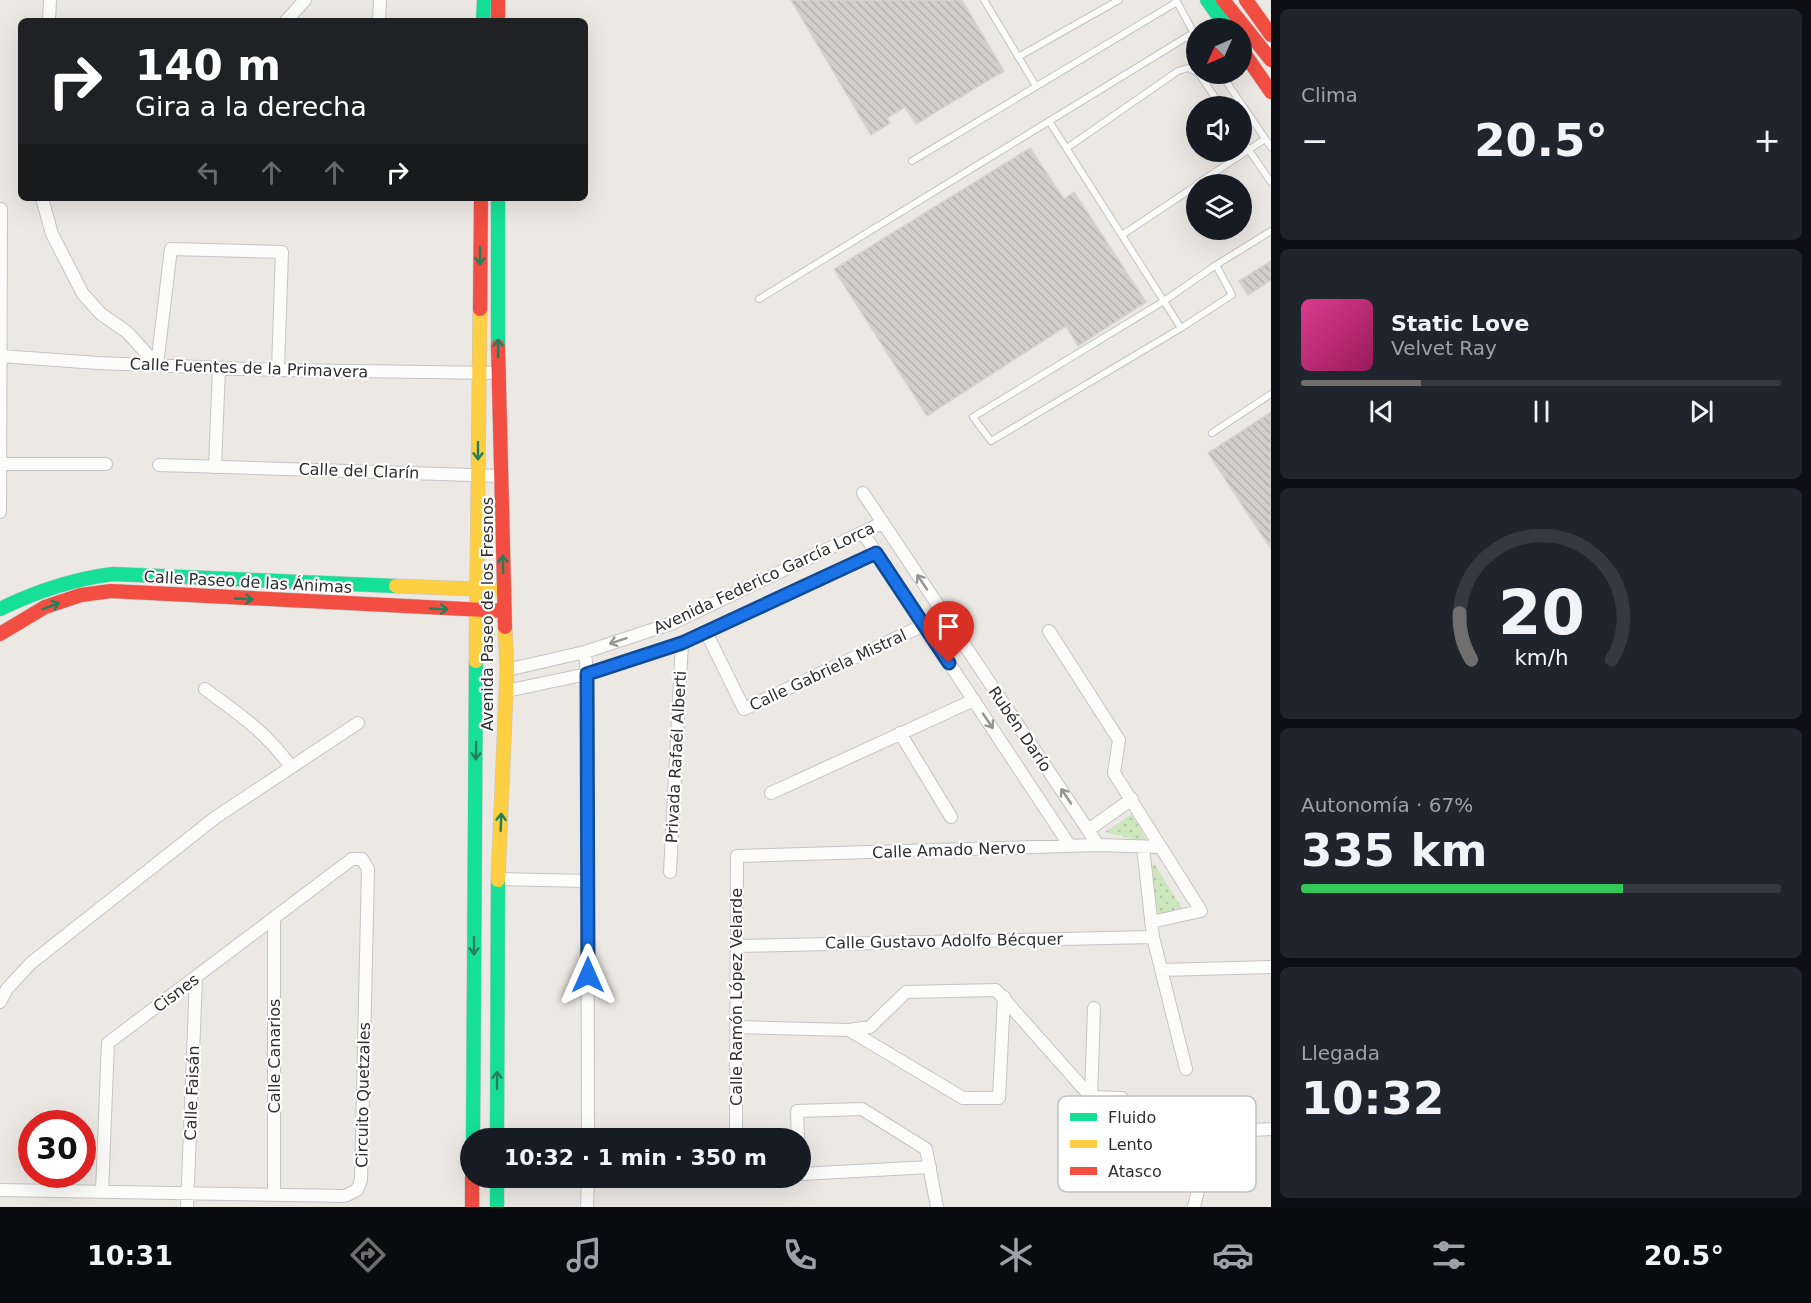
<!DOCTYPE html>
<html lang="es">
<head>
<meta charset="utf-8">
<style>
  :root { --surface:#171b24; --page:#20242c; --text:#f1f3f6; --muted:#9ea1a6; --line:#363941; --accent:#706f6e }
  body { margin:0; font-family:"DejaVu Sans",sans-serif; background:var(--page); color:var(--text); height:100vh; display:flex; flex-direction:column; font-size:22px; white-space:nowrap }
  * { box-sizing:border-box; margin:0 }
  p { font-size:20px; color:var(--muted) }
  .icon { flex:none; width:33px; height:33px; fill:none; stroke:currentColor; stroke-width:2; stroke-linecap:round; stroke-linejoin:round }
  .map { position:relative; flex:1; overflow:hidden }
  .sheet { display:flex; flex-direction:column; gap:9px; padding:9px; background:#0d0f14; width:540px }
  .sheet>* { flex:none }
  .top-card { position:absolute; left:18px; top:18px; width:570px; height:183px; border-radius:9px; box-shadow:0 6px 24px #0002; background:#202124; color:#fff; overflow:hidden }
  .needle { width:39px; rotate:225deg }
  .buttons { position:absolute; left:1186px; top:18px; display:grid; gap:12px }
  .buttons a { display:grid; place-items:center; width:66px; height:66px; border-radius:50%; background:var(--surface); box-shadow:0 6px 24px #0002; font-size:30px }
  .speed { position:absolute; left:18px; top:1110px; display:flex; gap:12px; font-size:30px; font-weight:700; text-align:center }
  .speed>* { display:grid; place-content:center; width:78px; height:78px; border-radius:50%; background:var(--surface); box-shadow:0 6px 24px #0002; line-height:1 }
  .speed .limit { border:9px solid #d22; background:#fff; color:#111 }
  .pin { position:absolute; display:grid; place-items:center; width:51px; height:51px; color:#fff; margin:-62px -26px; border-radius:50% 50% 50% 0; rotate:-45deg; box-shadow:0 0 6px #0007 }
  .pin .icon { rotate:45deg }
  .me { position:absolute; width:66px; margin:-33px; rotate:0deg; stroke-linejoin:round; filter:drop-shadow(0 0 4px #0008) }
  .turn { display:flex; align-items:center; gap:21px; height:126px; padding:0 18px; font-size:27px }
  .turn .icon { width:78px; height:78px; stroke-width:2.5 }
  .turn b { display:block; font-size:42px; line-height:51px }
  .lanes { display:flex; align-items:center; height:57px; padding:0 18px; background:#0003; justify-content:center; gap:30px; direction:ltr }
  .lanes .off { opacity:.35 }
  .big { font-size:45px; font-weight:600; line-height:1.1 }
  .sheet .widget { flex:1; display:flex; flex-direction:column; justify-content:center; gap:9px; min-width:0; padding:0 21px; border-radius:9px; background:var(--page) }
  .sheet .dial { align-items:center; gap:0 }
  .dial svg { height:156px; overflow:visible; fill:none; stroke:var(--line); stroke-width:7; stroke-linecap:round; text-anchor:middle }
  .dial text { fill:var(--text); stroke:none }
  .song { display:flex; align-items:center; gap:18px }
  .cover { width:72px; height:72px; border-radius:9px; background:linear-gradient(135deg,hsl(330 70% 55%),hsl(330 70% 35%)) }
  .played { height:6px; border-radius:3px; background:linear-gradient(90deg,var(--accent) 25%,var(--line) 25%) }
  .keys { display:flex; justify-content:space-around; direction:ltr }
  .heat { display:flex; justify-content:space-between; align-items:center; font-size:33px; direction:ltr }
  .charge { height:9px; border-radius:4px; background:linear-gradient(90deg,#34c759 67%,var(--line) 0) }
  .trip { position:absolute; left:460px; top:1128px; width:351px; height:60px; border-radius:30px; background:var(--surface); box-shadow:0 6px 24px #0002; font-weight:600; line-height:60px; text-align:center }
  .menu { display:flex; height:96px; justify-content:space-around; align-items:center; background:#090b0e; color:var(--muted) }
  .menu .icon { width:42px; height:42px }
  .menu .selected { color:var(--accent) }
  .menu b { font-size:27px; color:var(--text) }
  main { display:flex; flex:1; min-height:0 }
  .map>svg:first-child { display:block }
  .grass { fill:url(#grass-dots) }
  .building { fill:url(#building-back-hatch); stroke:#d7d4d0; stroke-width:1.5 }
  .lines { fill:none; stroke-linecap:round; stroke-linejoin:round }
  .lane-casing { stroke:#c5c4c5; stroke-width:8 }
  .street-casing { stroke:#c5c4c5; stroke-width:14 }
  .fast-casing { stroke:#c5c4c5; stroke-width:15 }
  .slow-casing { stroke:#c5c4c5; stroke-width:15 }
  .jam-casing { stroke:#c5c4c5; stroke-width:15 }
  .lane { stroke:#fcfcfb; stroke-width:6 }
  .street { stroke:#fcfcfb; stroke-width:12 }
  .fast { stroke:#16e098; stroke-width:14 }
  .slow { stroke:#ffcf43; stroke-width:14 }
  .jam { stroke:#f24e42; stroke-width:14 }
  .oneway { stroke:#237e5e }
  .oneway2 { stroke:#959594 }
  .route-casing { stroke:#114b97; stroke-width:15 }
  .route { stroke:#1a73e8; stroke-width:10 }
  .labels { text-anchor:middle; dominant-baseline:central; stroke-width:4.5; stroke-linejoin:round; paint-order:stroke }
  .street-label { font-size:16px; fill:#2e2e2e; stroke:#fff }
  .key { fill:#fff; stroke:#c0c0c0; stroke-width:1.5 }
  .key-label { font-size:16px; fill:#2e2e2e }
</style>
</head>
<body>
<main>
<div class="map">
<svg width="1271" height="1207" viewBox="0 0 1271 1207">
  <defs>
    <pattern id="grass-dots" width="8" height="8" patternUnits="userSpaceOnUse" patternTransform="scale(1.5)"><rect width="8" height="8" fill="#cee6be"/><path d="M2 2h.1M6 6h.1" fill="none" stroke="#b1c6a4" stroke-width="1.8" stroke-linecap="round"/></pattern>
    <pattern id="building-back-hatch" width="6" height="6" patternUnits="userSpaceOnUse" patternTransform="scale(1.5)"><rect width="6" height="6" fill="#d1cecb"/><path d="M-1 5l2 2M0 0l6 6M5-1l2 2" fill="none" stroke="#b4b1af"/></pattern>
  </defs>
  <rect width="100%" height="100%" fill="#ece8e4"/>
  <path class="grass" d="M1132 814 1147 842 1105 832Z
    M1147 864 1155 865 1185 913 1155 917Z"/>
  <path class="building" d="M791 0H962L1004 71 916 124 905 107 887 118 890 123 871 135Z
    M1030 148 1064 199 1074 192 1146 302 1078 346 1066 326 927 416 834 269Z
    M1271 261V280L1248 295 1239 281Z
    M1271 412V549L1208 453Z
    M486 629H494L495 647H486Z"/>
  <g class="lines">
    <g class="lane-casing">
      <path id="lane" d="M984 0 1036 86
        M1176 0 1197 39
        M1018 57 1119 0
        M1199 74 1221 106
        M1221 74 1271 147
        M1049 121 1181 328
        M1242 140 1271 182
        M1067 148 1178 71 1188 68 1197 72
        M912 161 1177 2
        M1197 184 1265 139
        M1122 235 1197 185
        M1216 265 1232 295 1181 328 991 441 973 417 1164 301 1216 265 1271 231
        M759 299 1193 33
        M1212 433 1271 394"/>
    </g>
    <g class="street-casing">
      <path id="street" d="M49 21 50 0
        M286 21 305 0
        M379 21 380 0
        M42 198 52 234 83 294 101 314 127 332 157 365
        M0 356 98 363 278 370 498 373
        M157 365 171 249 282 252 278 370
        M1 464H106
        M159 465 502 476
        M215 467 219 368
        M863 493 1098 845
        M0 512 1 209
        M863 533 1070 846
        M1049 631 1119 740 1114 773 1201 911 1151 922
        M706 632 744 709 924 625
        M585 652 587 674 588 1138
        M507 670 585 652 673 623 882 523
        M205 689C240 715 265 731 291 767
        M506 691 587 674 682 643 876 553
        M900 733 951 817
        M771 793 974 700
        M1088 830 1132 799
        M1143 847 1153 937 1186 1069
        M670 872 682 643
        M498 879 588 881
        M736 946 1153 937
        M1161 970 1271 967
        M0 1002 7 989 31 963 216 817 358 723
        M736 1027 849 1030 870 1027 906 992 996 990 1091 1097 1122 1098
        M849 1030 963 1098H999L1004 997
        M1091 1097 1094 1008
        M736 1138 737 856 1098 845 1161 847
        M798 1138 797 1111 862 1109 926 1149 937 1207
        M801 1174 930 1167
        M736 1178V1179
        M0 1190 345 1196 357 1190 361 1180 368 869 362 859H352L108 1043 102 1191
        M274 1195V918
        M187 1207 196 978
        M587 1207 588 1178
        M1194 1207 1212 1132 1271 1129"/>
    </g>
    <g class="fast-casing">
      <path id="fast" d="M1207 0 1227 28
        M483 21 484 0
        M498 198V346
        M0 609C37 591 73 579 113 574L396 586
        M473 1138 476 661
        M497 1138 498 880
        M497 1178V1207"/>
    </g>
    <g class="slow-casing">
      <path id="slow" d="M396 586 504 590
        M476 661 480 309
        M498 880 507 670 505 627"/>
    </g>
    <g class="jam-casing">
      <path id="jam" d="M498 0V21
        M1223 0 1271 60
        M1246 0 1271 35
        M1242 50 1271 92
        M480 309 481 198
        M498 346 505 627
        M0 634 45 607 81 595 111 591 504 611
        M472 1178V1207"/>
    </g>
    <use href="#lane" class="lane"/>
    <use href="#street" class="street"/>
    <use href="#fast" class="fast"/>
    <use href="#slow" class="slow"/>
    <use href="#jam" class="jam"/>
  </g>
  <defs><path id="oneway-shaft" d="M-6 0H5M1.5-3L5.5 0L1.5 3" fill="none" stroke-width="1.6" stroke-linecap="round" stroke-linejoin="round" transform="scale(1.5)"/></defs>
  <g class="oneway">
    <use href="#oneway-shaft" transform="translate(480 256) rotate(90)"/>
    <use href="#oneway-shaft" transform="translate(498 348) rotate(-90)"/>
    <use href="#oneway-shaft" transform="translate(478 451) rotate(90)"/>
    <use href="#oneway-shaft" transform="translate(503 564) rotate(-91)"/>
    <use href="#oneway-shaft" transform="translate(244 599) rotate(3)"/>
    <use href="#oneway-shaft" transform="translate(51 606) rotate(-21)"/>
    <use href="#oneway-shaft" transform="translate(439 609) rotate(3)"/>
    <use href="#oneway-shaft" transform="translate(476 751) rotate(91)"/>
    <use href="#oneway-shaft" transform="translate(501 822) rotate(-88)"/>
    <use href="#oneway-shaft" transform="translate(474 946) rotate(90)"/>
    <use href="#oneway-shaft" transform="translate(497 1080) rotate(-90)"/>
  </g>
  <g class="oneway2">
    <use href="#oneway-shaft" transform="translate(922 582) rotate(-124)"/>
    <use href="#oneway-shaft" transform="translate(618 641) rotate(162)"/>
    <use href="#oneway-shaft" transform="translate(988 721) rotate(56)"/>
    <use href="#oneway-shaft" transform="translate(1066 796) rotate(-124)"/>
  </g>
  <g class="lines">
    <g class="route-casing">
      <path id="route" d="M588 975 587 674 682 643 876 553 949 663"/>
    </g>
    <use href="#route" class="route"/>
  </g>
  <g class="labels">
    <g class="street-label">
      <text transform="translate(249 368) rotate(2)">Calle Fuentes de la Primavera</text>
      <text transform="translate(359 471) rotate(2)">Calle del Clarín</text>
      <text transform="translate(764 578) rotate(-25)">Avenida Federico García Lorca</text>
      <text transform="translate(248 582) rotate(3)">Calle Paseo de las Ánimas</text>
      <text transform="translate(487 614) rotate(-90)">Avenida Paseo de los Fresnos</text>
      <text transform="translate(828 670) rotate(-25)">Calle Gabriela Mistral</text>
      <text transform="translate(1020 729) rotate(56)">Rubén Darío</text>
      <text transform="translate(676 757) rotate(-87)">Privada Rafaél Alberti</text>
      <text transform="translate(949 850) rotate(-2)">Calle Amado Nervo</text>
      <text transform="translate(944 941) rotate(-1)">Calle Gustavo Adolfo Bécquer</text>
      <text transform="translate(176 993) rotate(-37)">Cisnes</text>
      <text transform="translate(736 997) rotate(-90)">Calle Ramón López Velarde</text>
      <text transform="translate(274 1056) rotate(-90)">Calle Canarios</text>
      <text transform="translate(192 1093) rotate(-88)">Calle Faisán</text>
      <text transform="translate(363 1095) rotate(-89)">Circuito Quetzales</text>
    </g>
  </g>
  <rect x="1058" y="1096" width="198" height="96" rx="9" class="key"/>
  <rect x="1070" y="1113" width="27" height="8" fill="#16e098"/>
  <rect x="1070" y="1140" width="27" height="8" fill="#ffcf43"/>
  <rect x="1070" y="1167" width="27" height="8" fill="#f24e42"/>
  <g class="key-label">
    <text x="1108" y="1123">Fluido</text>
    <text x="1108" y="1150">Lento</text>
    <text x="1108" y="1177">Atasco</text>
  </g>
</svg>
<div class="buttons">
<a><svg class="needle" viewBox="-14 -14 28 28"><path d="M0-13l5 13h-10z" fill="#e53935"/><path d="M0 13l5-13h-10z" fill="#9ea1a6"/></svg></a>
<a><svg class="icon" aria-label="sound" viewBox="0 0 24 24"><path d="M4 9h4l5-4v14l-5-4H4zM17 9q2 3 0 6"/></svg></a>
<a><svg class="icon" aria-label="layers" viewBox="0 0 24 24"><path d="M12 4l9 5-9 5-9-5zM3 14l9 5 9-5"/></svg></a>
</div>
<div class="speed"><div class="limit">30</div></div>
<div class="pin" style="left:949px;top:663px;background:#d93025"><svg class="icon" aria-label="arrive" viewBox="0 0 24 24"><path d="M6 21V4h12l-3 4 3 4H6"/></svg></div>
<svg class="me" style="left:588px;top:975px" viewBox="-20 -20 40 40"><path d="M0-17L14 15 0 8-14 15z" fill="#1a73e8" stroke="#fff" stroke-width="4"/></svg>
<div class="trip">10:32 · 1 min · 350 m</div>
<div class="top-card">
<div class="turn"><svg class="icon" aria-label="right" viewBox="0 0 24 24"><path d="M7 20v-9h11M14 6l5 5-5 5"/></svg><div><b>140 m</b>Gira a la derecha</div></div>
<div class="lanes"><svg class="icon off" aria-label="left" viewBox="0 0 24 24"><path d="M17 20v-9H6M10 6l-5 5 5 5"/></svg><svg class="icon off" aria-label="ahead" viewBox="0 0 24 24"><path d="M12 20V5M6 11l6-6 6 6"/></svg><svg class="icon off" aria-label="ahead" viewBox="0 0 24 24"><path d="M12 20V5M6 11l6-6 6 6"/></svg><svg class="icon" aria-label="right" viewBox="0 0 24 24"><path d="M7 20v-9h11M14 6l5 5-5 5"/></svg></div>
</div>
</div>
<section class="sheet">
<div class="widget"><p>Clima</p>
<div class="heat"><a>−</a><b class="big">20.5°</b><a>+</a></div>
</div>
<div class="widget">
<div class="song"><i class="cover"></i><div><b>Static Love</b><p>Velvet Ray</p></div></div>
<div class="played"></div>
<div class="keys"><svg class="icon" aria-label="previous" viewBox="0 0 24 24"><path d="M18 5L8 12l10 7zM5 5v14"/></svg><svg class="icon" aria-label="pause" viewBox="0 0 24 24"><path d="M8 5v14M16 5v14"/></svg><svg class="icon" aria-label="next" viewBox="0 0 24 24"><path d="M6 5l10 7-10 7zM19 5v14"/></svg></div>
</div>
<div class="widget dial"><svg viewBox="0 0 100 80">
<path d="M14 69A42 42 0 1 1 86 69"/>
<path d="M14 69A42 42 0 0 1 8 45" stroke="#706f6e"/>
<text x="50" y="56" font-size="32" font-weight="700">20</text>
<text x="50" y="72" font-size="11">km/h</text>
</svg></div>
<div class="widget"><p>Autonomía · 67%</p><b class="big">335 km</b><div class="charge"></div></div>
<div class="widget"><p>Llegada</p><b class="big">10:32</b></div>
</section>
</main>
<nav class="menu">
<b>10:31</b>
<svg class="icon selected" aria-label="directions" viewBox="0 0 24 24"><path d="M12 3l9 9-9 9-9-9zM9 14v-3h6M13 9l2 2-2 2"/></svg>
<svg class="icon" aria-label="music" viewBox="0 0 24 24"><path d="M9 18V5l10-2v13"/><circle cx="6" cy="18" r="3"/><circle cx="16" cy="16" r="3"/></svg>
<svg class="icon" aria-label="phone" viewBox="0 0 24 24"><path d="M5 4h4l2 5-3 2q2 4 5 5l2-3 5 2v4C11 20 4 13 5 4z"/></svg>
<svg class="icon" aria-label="climate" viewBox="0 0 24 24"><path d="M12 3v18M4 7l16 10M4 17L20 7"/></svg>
<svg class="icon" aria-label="car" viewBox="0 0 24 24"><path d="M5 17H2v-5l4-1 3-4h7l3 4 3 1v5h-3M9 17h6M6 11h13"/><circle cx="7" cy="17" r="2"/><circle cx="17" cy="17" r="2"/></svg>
<svg class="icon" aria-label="filters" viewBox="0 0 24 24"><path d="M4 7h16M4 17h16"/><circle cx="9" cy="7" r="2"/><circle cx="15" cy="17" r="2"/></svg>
<b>20.5°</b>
</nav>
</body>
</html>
